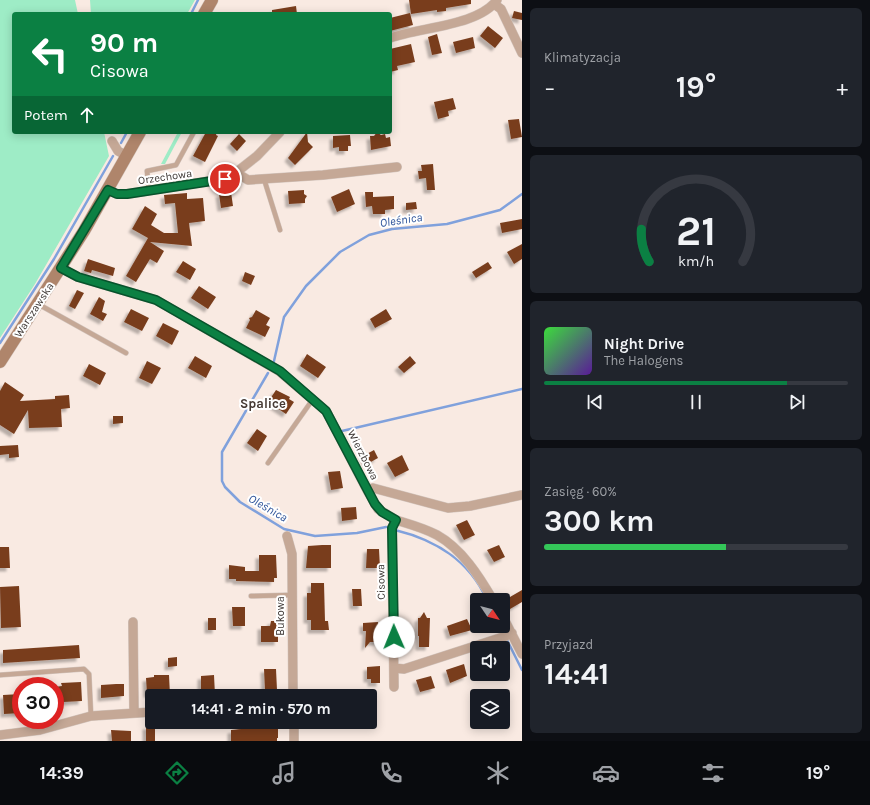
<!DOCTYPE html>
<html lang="pl">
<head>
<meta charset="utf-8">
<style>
  :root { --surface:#171b24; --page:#20242c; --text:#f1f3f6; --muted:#9ea1a6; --line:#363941; --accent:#0b8043 }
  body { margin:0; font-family:Karla,sans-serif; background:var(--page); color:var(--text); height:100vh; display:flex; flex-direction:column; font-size:15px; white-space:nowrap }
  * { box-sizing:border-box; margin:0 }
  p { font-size:13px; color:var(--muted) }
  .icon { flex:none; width:22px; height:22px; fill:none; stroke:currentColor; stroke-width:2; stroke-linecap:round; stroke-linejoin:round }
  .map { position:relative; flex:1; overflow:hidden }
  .side { display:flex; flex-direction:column; gap:8px; padding:8px; background:#0d0f14; width:348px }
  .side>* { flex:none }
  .guide { position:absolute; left:12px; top:12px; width:380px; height:122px; border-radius:4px; box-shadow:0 2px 10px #0003; background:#0b8043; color:#fff; overflow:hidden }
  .needle { width:26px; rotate:125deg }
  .buttons { position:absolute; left:470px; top:593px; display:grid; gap:8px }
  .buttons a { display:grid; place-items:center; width:40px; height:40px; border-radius:4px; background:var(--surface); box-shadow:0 2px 10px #0003; font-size:20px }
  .speed { position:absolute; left:12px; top:677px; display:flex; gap:8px; font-size:20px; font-weight:700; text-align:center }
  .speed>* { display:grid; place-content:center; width:52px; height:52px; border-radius:50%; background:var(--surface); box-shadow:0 2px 10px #0003; line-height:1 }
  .speed .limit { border:6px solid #d22; background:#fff; color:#111 }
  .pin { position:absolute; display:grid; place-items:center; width:34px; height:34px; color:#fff; margin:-17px; border:2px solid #fff; border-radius:50%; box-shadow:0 1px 4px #0007 }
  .me { position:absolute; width:44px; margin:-22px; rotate:359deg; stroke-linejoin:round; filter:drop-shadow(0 0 3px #0008) }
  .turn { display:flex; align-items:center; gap:14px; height:84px; padding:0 12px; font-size:18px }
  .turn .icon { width:52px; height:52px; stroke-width:2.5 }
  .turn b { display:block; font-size:28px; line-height:34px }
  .then { display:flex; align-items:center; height:38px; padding:0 12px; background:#0003; gap:8px; font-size:15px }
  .big { font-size:30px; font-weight:700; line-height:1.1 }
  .side .card { flex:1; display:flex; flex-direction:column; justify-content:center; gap:6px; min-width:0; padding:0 14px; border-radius:6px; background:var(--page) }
  .side .dial { align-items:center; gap:0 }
  .dial svg { height:104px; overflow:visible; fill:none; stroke:var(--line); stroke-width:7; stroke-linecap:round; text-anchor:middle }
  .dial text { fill:var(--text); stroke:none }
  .song { display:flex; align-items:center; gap:12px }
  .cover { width:48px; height:48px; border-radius:6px; background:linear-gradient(135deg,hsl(120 70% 55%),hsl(270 70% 35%)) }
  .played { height:4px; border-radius:2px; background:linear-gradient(90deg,var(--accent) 80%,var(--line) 80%) }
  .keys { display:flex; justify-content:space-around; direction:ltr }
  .heat { display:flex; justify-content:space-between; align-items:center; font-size:22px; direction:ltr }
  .charge { height:6px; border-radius:3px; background:linear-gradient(90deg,#34c759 60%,var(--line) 0) }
  .trip { position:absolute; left:145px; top:689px; width:232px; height:40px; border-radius:4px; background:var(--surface); box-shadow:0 2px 10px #0003; font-weight:700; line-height:40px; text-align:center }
  .tabs { display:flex; height:64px; justify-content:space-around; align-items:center; background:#090b0e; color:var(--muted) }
  .tabs .icon { width:28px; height:28px }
  .tabs .selected { color:var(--accent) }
  .tabs b { font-size:18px; color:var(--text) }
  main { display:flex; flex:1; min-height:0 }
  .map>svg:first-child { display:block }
  .green { fill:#9eecc6 }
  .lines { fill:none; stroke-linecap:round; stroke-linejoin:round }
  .stream { stroke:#80a1dc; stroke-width:2.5 }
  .building { fill:#793e1e; filter:url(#shadow) }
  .lane-casing { stroke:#d3c6bf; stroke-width:5.5 }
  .street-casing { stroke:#d3c6bf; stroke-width:10 }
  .secondary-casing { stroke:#d3c6bf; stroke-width:13 }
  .lane { stroke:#c5a896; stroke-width:4.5 }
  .street { stroke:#c5a896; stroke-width:9 }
  .secondary { stroke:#af856b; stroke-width:12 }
  .route-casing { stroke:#07532c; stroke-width:10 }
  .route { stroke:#0b8043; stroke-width:7 }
  .labels { text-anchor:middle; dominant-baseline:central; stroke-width:4; stroke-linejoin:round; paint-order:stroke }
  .street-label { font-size:11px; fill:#3b3532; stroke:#fff }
  .water-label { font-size:12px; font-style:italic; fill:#2c5299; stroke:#fff }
  .quarter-label { font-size:13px; font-weight:bold; fill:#463a34; stroke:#fff }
</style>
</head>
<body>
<main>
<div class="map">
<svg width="522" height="741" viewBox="0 0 522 741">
  <defs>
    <filter id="shadow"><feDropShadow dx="-3.5" dy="3.5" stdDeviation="1" flood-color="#0004"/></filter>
  </defs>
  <rect width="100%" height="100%" fill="#f9eae2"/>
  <path class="green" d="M0 0H75L78 14H14V132H104L109 156 35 284 0 338Z
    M90 0H195L187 14H91Z
    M178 132H182L165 164H161Z"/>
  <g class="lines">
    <path class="stream" d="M191 14 198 0
      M121 143 127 132
      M0 343 54 259 113 156
      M274 361 284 317 306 286 340 252 369 235 392 229 447 224 500 210 522 194
      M268 373 222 452V481L225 487 240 502 284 529 315 536 357 533 386 527
      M342 431 522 389
      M395 530C436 540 469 560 487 600
      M498 626 499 627
      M507 640 522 670"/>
  </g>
  <path class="building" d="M409 0H471V4L446 8V11L437 12V10L411 14Z
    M296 6 297 14H272V10Z
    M514 11 522 13V20L512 18Z
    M410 13 413 25 390 31V18Z
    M488 26 503 38 495 48 480 36Z
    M437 34 442 53 432 55 428 37Z
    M473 37 475 48 456 53 453 42Z
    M411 44 415 62 397 66 398 70 390 72V49Z
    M453 98 456 109 448 111 449 116 438 119 434 102Z
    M519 119 522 137 511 139 508 120Z
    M206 132H217L216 135 218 136 205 162 193 156Z
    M307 132 308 142 313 147 295 165 288 158Z
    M377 132 381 135 385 134 386 138 390 137 391 146 371 150 370 136H374Z
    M239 134 246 141 237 151 230 144Z
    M350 135 351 146H348V151H339V147L333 148V136Z
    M433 164 435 190H427L426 178 419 179 418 171H422L421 165Z
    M349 189 355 204 337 212 331 197Z
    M304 190V194L307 196 305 199V203L289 204 288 191Z
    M231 192 233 206 221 208 219 194Z
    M365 192H373V197L394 196V209L385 210V214H373L372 206 366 207Z
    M187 193V199L203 198 205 221 189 223 192 246 150 242 164 251 157 263 150 259 136 282 126 276 148 238 132 229 145 206 157 214 151 225 164 233H178L175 203 165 204 164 195Z
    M416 202 417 209 406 210V203Z
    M522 219V229L502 233 500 223Z
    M522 244V259L514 264 507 252Z
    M88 259 115 268 113 276 92 270 91 273 84 271Z
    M183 261 196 269 190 280 176 272Z
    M488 262 492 268 476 278 472 272Z
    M245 272 255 276 251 285 242 281Z
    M199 286 216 297 208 309 191 298Z
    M77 290 84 293 75 309 69 306Z
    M99 297 105 301 102 312 107 314 103 321 90 314Z
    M131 309 149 318 142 331 124 322Z
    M386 309 392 319 375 328 370 319Z
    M256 310 270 318 266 325 270 327 265 337 246 328 250 320 249 318 252 317Z
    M163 323 179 331 172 345 156 336Z
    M307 354 326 367 318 378 300 366Z
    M195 356 212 366 206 378 188 368Z
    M410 356 416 363 404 373 398 367Z
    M147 361 161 368 152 384 139 378Z
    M89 364 106 373 100 385 83 376Z
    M5 382 24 395 20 401 55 399V396L69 395 70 408 61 409 62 427 29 428 28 410 14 434 0 425V391Z
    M276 390 290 397 289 399 294 402 286 414 268 402Z
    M113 416H123V423L113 424Z
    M257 429 267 436 258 451 247 443Z
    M18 445 19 457 9 458V454L0 455V446Z
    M374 450 378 458 367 464 363 456Z
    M402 455 409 470 395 477 387 463Z
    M340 471 343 488 331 490 328 472Z
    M356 507 357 519 342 521 341 508Z
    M467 520 475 535 464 540 456 525Z
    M322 545H331V568H306L308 546Z
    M499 545 505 557 494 562 487 550Z
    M0 547H9L10 568H0Z
    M367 549H379L380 568H366Z
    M259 555H276L277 578H274V582L236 581V579H229V565L245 567V571H259Z
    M311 583H324L325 621H328L329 630H311V620H307V593H311Z
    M19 586 21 627 1 628 0 587Z
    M352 589H361L362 606H353Z
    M522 590V602L505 612 503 601Z
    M232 607H245V626H233Z
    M424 612 427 618H430L429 647H419V636H418V618H420Z
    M208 618H216V630H208Z
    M467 619 472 630 450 636 447 626Z
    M271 621H278V642H261V626H270Z
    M378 622 379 642H370L365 648 366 631H363V623Z
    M79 645 80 658 3 663V650Z
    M177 657V666L168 667V658Z
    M464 664 467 676 450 683 446 670Z
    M380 666V683H371V679H367V667Z
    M264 669H276L277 690H265Z
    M154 675H169L170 695 147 694 146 678 154 677Z
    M214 675 215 695H201V676Z
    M431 676 435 688 420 692 416 680Z
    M81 682 82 701 63 702V705H55V687L62 686 61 683Z
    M116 684H124V696L101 698V685Z
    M21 694V713L4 714 3 695Z
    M241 722H249V724L278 723V738H277V741H231V730L241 729Z
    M146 726H155V741H146Z
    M111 730 131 731V741H112Z"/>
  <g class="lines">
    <g class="lane-casing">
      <path id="lane" d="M264 179 280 230
        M149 191 147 171 176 165 194 132
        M38 304 126 353
        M268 463 313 399
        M251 596 292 595
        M0 675 84 669 89 674 91 716"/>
    </g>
    <g class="street-casing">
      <path id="street" d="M494 4 501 9 522 53
        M390 38C420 27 478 26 497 0
        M112 141 118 151 127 156
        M237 173 248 180 323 175 397 167
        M108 190 117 194H127L229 178 257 156 280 132
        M61 268 78 277 156 300 279 371 326 411 367 490 373 488 448 508 470 506 522 495
        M367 490 378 509 396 520 392 528 394 687
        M396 520C409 524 424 528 437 535 462 549 479 576 493 600
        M287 536 292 554 293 696
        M503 617 522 654
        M133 622 134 713
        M394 668 404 669 506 636 512 633
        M294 722V741
        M0 735 40 730 91 716 152 712"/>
    </g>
    <g class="secondary-casing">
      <path id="secondary" d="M204 14 212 0
        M0 362 84 231 140 132"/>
    </g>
    <use href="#lane" class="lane"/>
    <use href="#street" class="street"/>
    <use href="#secondary" class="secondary"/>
  </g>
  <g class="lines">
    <g class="route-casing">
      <path id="route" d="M225 179 127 194H117L108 190 61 268 78 277 156 300 280 371 326 411 375 504 382 512 396 520 392 528 394 637"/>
    </g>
    <use href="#route" class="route"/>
  </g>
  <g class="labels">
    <g class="street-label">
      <text transform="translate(165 177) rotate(-8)">Orzechowa</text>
      <text transform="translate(34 310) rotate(-57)">Warszawska</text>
      <text transform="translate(363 455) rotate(63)">Wierzbowa</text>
      <text transform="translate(381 582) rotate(-91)">Cisowa</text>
      <text transform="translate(280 616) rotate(-90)">Bukowa</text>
    </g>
    <g class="water-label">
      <text transform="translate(401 220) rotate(-8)">Oleśnica</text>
      <text transform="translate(268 508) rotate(30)">Oleśnica</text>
    </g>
    <g class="quarter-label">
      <text x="263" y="403">Spalice</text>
    </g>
  </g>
</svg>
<div class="buttons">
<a><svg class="needle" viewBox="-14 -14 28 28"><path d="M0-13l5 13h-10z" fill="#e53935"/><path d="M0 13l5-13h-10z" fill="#9ea1a6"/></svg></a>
<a><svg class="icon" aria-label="sound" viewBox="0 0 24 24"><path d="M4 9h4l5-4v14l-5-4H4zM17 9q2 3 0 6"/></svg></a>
<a><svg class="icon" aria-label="layers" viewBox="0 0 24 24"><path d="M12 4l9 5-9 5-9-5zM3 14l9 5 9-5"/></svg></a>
</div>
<div class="speed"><div class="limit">30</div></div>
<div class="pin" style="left:225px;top:179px;background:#d93025"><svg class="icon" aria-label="arrive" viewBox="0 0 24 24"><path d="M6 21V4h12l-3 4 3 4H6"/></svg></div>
<svg class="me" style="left:394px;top:637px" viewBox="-20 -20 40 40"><circle r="19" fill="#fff"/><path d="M0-13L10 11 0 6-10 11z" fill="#0b8043"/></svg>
<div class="trip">14:41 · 2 min · 570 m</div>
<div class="guide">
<div class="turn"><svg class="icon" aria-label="left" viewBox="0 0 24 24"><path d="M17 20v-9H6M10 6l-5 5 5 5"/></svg><div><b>90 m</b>Cisowa</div></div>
<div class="then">Potem<svg class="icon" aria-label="ahead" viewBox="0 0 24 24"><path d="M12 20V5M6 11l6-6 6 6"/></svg></div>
</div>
</div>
<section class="side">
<div class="card"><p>Klimatyzacja</p>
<div class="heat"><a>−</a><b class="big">19°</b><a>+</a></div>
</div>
<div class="card dial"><svg viewBox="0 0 100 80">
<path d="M14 69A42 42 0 1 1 86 69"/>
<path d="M14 69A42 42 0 0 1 8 44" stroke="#0b8043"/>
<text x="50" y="56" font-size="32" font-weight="700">21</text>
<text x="50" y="72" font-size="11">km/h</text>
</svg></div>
<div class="card">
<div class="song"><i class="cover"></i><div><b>Night Drive</b><p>The Halogens</p></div></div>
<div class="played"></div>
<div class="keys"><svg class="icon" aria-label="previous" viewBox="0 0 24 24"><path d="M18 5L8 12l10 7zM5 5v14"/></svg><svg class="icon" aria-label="pause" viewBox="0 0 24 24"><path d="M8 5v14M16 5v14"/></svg><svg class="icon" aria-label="next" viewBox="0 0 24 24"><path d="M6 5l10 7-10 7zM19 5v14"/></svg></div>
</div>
<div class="card"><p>Zasięg · 60%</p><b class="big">300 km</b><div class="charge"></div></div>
<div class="card"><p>Przyjazd</p><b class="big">14:41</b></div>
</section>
</main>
<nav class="tabs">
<b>14:39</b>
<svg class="icon selected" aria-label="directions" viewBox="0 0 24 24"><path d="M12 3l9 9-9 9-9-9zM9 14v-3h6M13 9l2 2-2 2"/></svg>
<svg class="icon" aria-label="music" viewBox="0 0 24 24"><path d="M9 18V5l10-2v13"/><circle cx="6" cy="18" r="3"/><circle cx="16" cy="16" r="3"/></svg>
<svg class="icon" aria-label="phone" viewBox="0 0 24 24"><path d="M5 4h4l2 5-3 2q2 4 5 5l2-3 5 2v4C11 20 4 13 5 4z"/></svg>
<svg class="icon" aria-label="climate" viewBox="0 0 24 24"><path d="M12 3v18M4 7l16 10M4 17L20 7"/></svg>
<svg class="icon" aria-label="car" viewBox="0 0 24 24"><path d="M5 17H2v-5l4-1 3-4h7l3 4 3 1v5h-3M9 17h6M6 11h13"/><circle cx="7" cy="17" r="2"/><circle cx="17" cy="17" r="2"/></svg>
<svg class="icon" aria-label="filters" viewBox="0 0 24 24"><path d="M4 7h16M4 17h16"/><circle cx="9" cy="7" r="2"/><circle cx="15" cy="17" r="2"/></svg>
<b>19°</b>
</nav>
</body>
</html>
